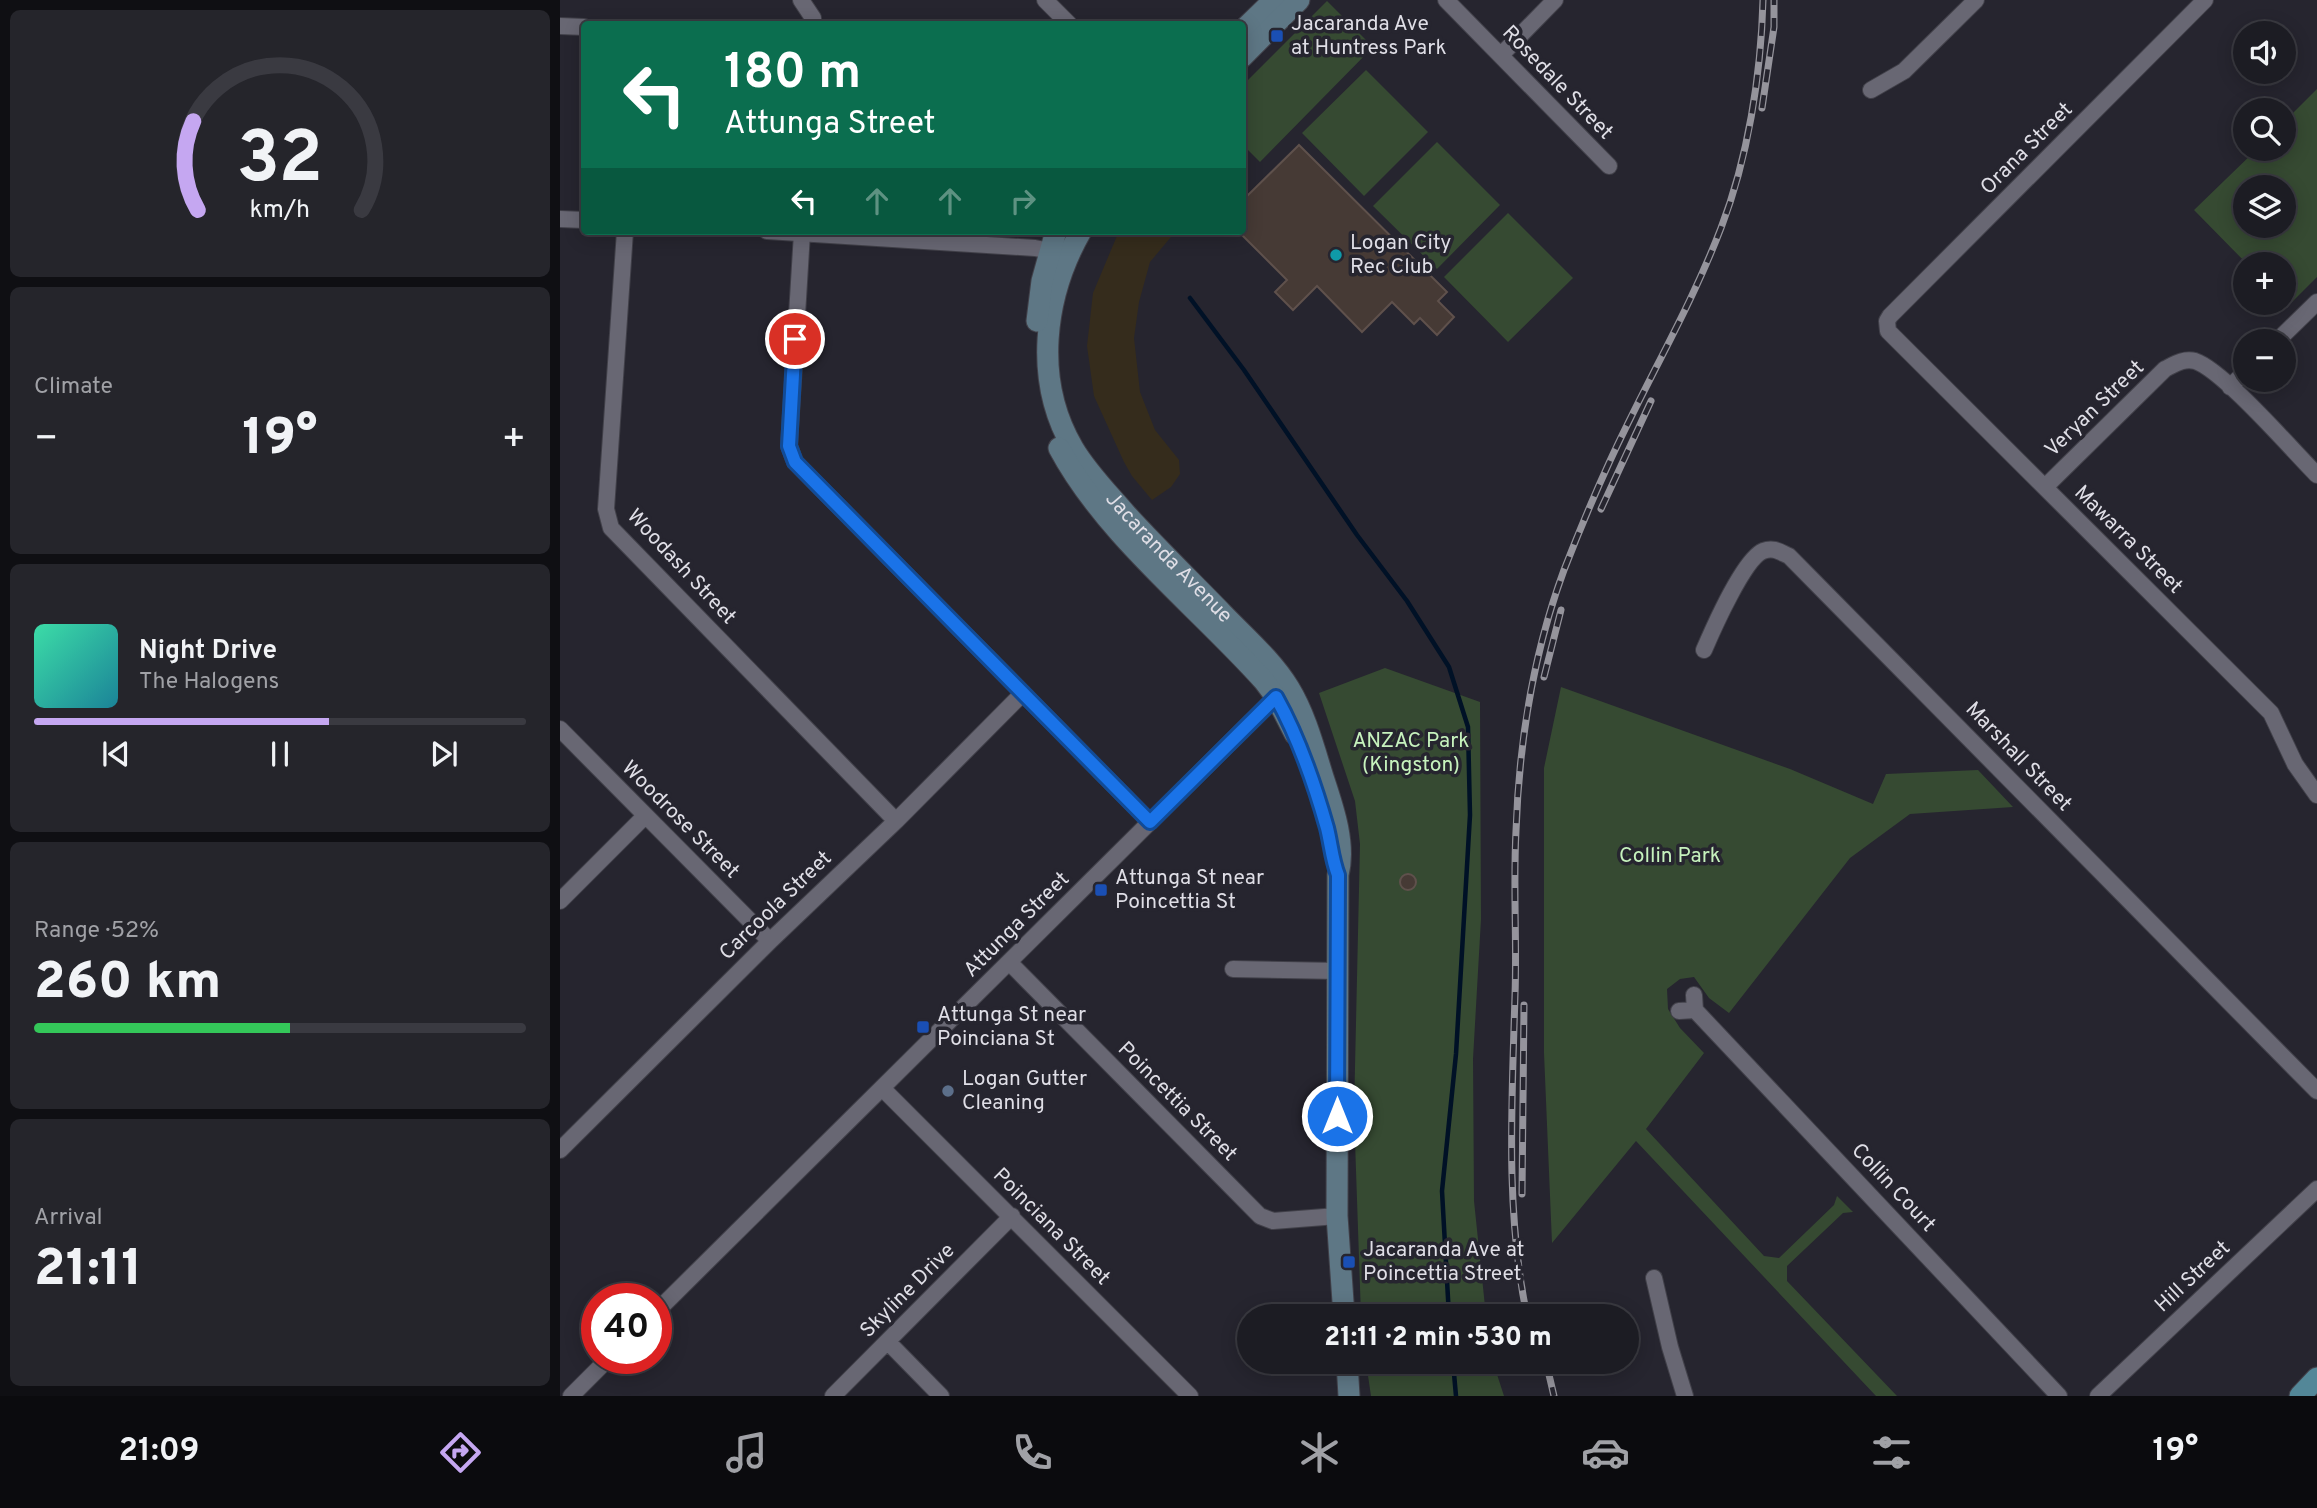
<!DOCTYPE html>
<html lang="en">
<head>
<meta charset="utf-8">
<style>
  :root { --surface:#1c1c23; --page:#25252b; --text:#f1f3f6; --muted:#a0a1a6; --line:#3a3a41; --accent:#c5a7f1 }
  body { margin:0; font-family:Overpass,sans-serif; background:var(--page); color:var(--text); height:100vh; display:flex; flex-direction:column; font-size:26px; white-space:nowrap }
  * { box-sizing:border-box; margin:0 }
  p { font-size:23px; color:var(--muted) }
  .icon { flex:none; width:38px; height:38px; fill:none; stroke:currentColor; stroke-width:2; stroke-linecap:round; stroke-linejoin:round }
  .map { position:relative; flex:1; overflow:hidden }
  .panel { display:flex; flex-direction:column; gap:10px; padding:10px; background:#0f0f13; width:560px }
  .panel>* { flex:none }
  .banner { position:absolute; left:21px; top:21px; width:665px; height:214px; border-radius:7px; box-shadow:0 4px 18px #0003,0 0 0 2px var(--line); background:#0b6e4f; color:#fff; overflow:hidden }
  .fabs { position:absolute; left:1673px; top:21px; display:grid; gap:14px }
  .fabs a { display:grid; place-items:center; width:63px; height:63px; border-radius:50%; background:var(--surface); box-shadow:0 4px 18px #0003,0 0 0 2px var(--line); font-size:35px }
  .speed { position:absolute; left:21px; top:1283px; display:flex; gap:14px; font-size:35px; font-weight:700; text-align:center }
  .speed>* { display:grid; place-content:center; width:91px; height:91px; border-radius:50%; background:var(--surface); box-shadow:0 4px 18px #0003,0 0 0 2px var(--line); line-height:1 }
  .speed .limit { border:10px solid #d22; background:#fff; color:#111 }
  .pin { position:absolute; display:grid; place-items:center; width:60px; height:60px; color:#fff; margin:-30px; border:4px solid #fff; border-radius:50%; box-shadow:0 2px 7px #0007 }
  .me { position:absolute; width:77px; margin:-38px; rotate:0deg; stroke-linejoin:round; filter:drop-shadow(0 0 5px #0008) }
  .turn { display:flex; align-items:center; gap:24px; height:147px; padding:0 28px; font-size:32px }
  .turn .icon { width:91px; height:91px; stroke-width:2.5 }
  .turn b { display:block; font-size:49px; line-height:60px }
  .lanes { display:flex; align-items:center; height:66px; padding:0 28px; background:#0003; justify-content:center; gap:35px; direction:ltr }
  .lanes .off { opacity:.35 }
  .big { font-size:52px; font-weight:800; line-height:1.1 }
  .panel .widget { flex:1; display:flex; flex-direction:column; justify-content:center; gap:10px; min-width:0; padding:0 24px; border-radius:10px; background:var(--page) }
  .panel .dial { align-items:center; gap:0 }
  .dial svg { height:182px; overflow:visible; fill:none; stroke:var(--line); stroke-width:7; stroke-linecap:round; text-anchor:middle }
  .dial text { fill:var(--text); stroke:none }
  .song { display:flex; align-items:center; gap:21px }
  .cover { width:84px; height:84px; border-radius:10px; background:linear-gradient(135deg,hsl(160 70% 55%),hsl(190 70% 35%)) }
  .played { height:7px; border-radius:4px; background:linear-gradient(90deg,var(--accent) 60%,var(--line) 60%) }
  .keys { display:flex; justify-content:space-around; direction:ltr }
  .heat { display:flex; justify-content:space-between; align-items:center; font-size:38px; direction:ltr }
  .charge { height:10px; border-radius:5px; background:linear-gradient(90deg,#34c759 52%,var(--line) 0) }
  .trip { position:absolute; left:677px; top:1304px; width:402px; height:70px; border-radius:35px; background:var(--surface); box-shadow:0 4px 18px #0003,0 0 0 2px var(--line); font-weight:800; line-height:70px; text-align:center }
  .tabs { display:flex; height:112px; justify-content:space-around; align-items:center; background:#0b0b0e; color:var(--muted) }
  .tabs .icon { width:49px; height:49px }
  .tabs .active { color:var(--accent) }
  .tabs b { font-size:32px; color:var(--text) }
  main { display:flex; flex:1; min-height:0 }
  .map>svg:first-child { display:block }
  .commercial { fill:#352c1c }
  .green { fill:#364a32; fill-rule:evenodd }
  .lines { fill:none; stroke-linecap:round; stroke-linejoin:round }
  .stream { stroke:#001126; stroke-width:4.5 }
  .building { fill:#463a35; stroke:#5f514c; stroke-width:2 }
  .street-casing { stroke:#414049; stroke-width:18 }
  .secondary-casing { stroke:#414049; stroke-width:23 }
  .primary-casing { stroke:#414049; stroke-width:23 }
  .street { stroke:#686773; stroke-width:16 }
  .secondary { stroke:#5e7785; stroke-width:21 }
  .primary { stroke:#538798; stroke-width:21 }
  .rail-casing { stroke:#95949c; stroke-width:7 }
  .rail { stroke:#26252f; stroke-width:4.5; stroke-dasharray:13; stroke-linecap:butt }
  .route-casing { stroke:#114b97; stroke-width:18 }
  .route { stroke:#1a73e8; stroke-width:12 }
  .transit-dot { fill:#1a4fb4; stroke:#26252f; stroke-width:2.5 }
  .culture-dot { fill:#0f9aa8; stroke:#26252f; stroke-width:2.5 }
  .service-dot { fill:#5c6f8a; stroke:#26252f; stroke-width:2.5 }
  .labels { text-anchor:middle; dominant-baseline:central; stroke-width:7; stroke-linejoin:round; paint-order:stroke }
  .poi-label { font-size:21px; fill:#dfdee6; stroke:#26252f; text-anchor:start }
  .street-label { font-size:21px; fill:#dfdee6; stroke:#26252f }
  .park-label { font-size:21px; fill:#c6f2bd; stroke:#26252f }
</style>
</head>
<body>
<main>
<section class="panel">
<div class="widget dial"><svg viewBox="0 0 100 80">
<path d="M14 69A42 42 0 1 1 86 69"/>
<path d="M14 69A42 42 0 0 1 12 30" stroke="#c5a7f1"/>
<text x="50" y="56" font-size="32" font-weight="700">32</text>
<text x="50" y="72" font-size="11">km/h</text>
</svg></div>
<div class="widget"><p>Climate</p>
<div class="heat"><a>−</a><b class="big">19°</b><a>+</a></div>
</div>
<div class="widget">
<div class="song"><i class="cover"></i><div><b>Night Drive</b><p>The Halogens</p></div></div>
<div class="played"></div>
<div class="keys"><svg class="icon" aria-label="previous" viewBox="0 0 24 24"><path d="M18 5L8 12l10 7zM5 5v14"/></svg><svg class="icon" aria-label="pause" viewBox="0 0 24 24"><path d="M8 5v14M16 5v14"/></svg><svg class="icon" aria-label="next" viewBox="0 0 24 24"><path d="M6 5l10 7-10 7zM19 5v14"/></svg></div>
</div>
<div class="widget"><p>Range · 52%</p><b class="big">260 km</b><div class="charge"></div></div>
<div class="widget"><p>Arrival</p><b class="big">21:11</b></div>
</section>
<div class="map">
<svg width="1757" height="1396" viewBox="0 0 1757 1396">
  <rect width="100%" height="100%" fill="#26252f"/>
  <path class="commercial" d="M559 231H616L590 262 579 302 574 338 580 392 595 430 619 460 620 474 611 487 592 500 572 476 564 462 534 396 527 346 533 293Z"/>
  <path class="green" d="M767 1 813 47 700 162 683 145V85Z
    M806 70 868 132 804 196 742 133Z
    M1757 89V277L1728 306 1724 302V264H1687L1634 210 1697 149H1724V122ZM1724 187V226H1685V187Z
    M877 142 940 205 877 269 813 206Z
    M948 213 1013 278 948 342 884 277Z
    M825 668 920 702 921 919 913 1059 914 1201 926 1316H801L794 1112 800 844 795 801 759 693Z
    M1001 687 1230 769 1313 804 1326 774 1418 770 1453 807 1350 814 1290 858 1169 1013 1149 998 1134 977 1120 979 1107 989 1108 1009 1120 1028 1144 1053 1086 1129 1204 1256 1219 1258 1274 1205 1277 1196 1293 1212 1283 1213 1227 1266V1281L1337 1396H1316L1076 1141 992 1243 984 1053V768Z
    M806 1362H933L944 1396H811Z"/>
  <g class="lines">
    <path class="stream" d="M630 298 684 370 797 535 847 601 889 667 908 727 910 815 896 1054 882 1191 889 1316
      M893 1362 896 1396"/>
  </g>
  <path class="building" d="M739 145 887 292 878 301 894 317 877 335 860 318 854 324 832 302 802 332 757 286 733 310 715 292 727 280 682 235V201Z
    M840 882a8 8 0 1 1 16 0a8 8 0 1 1-16 0Z"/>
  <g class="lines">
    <g class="street-casing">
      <path id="street" d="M241 0 253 18V24
        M485 0 509 24
        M886 0 1049 166
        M1645 0 1330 316 1327 321 1328 331 1711 713 1735 764 1757 795
        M0 26 24 27
        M941 55 995 0
        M1311 90 1344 71 1416 0
        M0 219 24 220
        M65 231 46 509 51 528 336 821
        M207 231 475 248 500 253
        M242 233 229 446 235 462 590 822
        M1717 341 1757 302
        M1670 387 1685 372
        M1485 487 1605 369C1615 364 1624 358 1635 361 1663 370 1733 451 1757 475
        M1144 650C1153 629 1184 559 1203 551 1214 547 1220 552 1229 556L1757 1091
        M0 729 210 941
        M0 901 85 816
        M449 962 700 1216 713 1221 777 1216
        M673 969 778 971
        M1135 1010 1499 1396
        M1119 1011 1135 1010 1134 995
        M322 1088 630 1396
        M0 1150 210 941 336 821 463 693
        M1094 1278 1110 1347 1125 1396
        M96 1312 716 697 724 691
        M328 1342 381 1396
        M11 1396 49 1358
        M273 1396 452 1216
        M1538 1396 1757 1189"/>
    </g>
    <g class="secondary-casing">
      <g id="secondary">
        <path d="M682 31 714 0"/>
        <path d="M682 57 739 0"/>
        <path id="s1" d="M521 231C484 296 473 380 513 448 527 472 548 493 566 514 597 548 630 580 662 613 685 637 712 660 729 688 745 714 754 748 763 777 773 807 786 844 778 875L777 1216 784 1316"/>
        <path d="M477 321 482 281 496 231"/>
        <path d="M499 448C546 536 637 606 704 681L716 697 735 734"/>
        <path d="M787 1362 789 1396"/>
      </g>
    </g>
    <g class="primary-casing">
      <path id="primary" d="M1740 1396 1757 1378"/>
    </g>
    <use href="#street" class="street"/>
    <use href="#secondary" class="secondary"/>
    <use href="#primary" class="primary"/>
    <g class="rail-casing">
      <path id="rail" d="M1202 108 1214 27V0
        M1041 509 1091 401
        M984 677 1001 610
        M962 1194 964 1005
        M967 1316C945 1211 952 1102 955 995 957 941 953 886 956 831 959 742 973 654 1004 570 1018 534 1033 498 1049 463 1085 384 1130 309 1161 228 1188 158 1201 75 1203 0
        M986 1362 994 1396"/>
    </g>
    <use href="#rail" class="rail"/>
  </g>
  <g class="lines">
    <g class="route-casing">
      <path id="route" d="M235 339 229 446 235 462 590 822 716 697C739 738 754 782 767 828 771 844 772 860 778 875L777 1116"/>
    </g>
    <use href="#route" class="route"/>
  </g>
  <g class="transit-dot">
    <rect x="710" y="29" width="14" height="14" rx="3.5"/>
    <rect x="534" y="883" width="14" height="14" rx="3.5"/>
    <rect x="356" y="1020" width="14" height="14" rx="3.5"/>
    <rect x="782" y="1255" width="14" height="14" rx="3.5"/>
  </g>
  <circle class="culture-dot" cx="776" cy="255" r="7"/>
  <circle class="service-dot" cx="388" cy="1091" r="7"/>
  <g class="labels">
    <g class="poi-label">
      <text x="731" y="24">Jacaranda Ave<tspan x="731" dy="24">at Huntress Park</tspan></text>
      <text x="790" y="243">Logan City<tspan x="790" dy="24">Rec Club</tspan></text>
      <text x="555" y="878">Attunga St near<tspan x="555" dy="24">Poincettia St</tspan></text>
      <text x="377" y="1015">Attunga St near<tspan x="377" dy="24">Poinciana St</tspan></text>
      <text x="402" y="1079">Logan Gutter<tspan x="402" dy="24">Cleaning</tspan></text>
      <text x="803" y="1250">Jacaranda Ave at<tspan x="803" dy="24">Poincettia Street</tspan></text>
    </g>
    <g class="street-label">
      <text transform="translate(997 83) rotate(46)">Rosedale Street</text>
      <text transform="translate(1467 149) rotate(-45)">Orana Street</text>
      <text transform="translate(1535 409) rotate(-44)">Veryan Street</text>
      <text transform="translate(1568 540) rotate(45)">Mawarra Street</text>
      <text stroke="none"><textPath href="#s1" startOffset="373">Jacaranda Avenue</textPath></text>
      <text transform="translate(121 567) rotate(47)">Woodash Street</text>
      <text transform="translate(1458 757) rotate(46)">Marshall Street</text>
      <text transform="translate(120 820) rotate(45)">Woodrose Street</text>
      <text transform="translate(216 906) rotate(-44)">Carcoola Street</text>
      <text transform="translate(457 925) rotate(-45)">Attunga Street</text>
      <text transform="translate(617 1102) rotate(45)">Poincettia Street</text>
      <text transform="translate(1333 1188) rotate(47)">Collin Court</text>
      <text transform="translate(491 1227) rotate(45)">Poinciana Street</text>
      <text transform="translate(1633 1277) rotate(-43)">Hill Street</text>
      <text transform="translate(348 1291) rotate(-45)">Skyline Drive</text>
    </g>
    <g class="park-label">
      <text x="851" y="741">ANZAC Park<tspan x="851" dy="24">(Kingston)</tspan></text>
      <text x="1110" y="856">Collin Park</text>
    </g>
  </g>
</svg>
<div class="fabs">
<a><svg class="icon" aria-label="sound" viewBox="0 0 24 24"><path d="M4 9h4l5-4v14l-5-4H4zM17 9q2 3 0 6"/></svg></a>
<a><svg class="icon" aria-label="search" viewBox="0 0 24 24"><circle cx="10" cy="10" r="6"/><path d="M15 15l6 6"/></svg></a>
<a><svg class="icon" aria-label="layers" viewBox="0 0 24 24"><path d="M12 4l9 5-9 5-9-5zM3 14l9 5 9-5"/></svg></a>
<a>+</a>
<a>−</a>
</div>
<div class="speed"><div class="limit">40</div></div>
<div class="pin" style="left:235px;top:339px;background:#d93025"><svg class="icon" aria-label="arrive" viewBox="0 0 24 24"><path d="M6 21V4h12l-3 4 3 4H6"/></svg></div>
<svg class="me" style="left:777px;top:1116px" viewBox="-20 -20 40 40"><circle r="17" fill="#1a73e8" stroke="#fff" stroke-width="3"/><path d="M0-11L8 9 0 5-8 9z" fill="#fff"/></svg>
<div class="trip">21:11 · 2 min · 530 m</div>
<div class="banner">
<div class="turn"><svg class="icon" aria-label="left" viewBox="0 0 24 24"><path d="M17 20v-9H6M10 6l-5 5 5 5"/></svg><div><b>180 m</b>Attunga Street</div></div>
<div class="lanes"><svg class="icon" aria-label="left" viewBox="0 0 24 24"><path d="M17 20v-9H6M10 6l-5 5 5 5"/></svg><svg class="icon off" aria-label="ahead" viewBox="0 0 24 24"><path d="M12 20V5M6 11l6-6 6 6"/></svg><svg class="icon off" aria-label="ahead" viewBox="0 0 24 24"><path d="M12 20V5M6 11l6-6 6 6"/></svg><svg class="icon off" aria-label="right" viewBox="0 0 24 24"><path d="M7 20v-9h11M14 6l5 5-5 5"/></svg></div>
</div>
</div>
</main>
<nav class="tabs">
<b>21:09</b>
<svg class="icon active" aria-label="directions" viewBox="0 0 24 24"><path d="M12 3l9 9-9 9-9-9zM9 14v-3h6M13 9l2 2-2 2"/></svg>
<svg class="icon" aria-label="music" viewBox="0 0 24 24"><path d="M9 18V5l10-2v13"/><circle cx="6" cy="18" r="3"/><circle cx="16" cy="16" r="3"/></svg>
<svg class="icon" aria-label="phone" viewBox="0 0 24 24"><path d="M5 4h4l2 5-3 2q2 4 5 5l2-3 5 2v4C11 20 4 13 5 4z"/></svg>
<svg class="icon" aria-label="climate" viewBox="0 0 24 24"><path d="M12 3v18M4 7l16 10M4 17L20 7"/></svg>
<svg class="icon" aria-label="car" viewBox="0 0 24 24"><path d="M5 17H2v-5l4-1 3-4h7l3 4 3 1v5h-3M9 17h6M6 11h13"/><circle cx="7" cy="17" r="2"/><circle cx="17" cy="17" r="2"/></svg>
<svg class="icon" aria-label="filters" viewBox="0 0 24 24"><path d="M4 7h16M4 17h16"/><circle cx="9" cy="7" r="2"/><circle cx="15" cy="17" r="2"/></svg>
<b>19°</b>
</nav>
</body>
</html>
